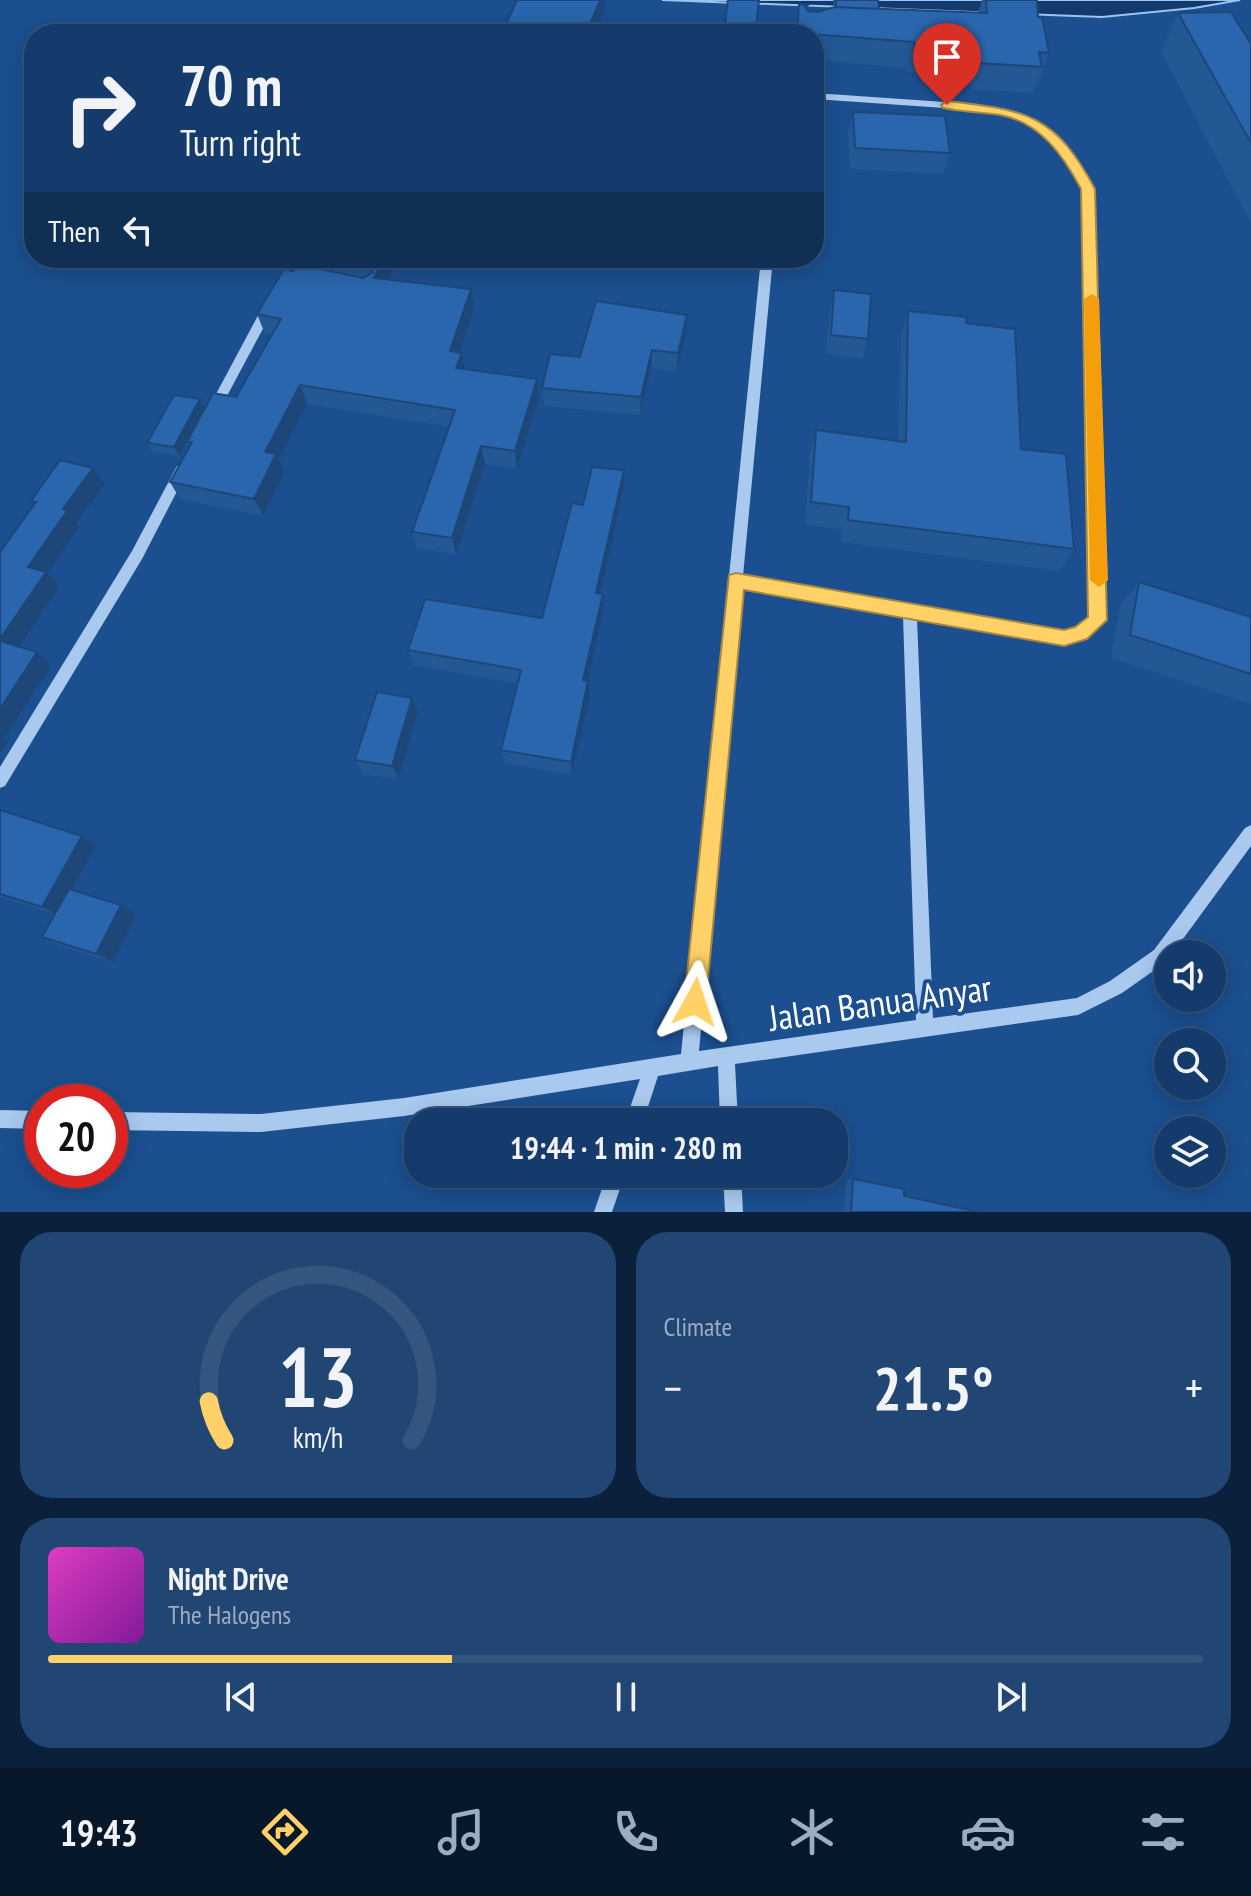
<!DOCTYPE html>
<html lang="en">
<head>
<meta charset="utf-8">
<style>
  :root { --surface:#143b6b; --page:#214673; --text:#f1f3f6; --muted:#9dadc1; --line:#33557e; --accent:#ffd166 }
  body { margin:0; font-family:"PT Sans Narrow",sans-serif; background:var(--page); color:var(--text); height:100vh; display:flex; flex-direction:column; font-size:30px; white-space:nowrap }
  * { box-sizing:border-box; margin:0 }
  p { font-size:26px; color:var(--muted) }
  .icon { flex:none; width:44px; height:44px; fill:none; stroke:currentColor; stroke-width:2; stroke-linecap:round; stroke-linejoin:round }
  .map { position:relative; height:1212px; overflow:hidden }
  .details { display:flex; flex-direction:column; gap:20px; padding:20px; background:#0b203b; flex:1 }
  .details>* { flex:none }
  .top-card { position:absolute; left:24px; top:24px; width:800px; height:244px; border-radius:32px; box-shadow:0 4px 20px #0003,0 0 0 2px var(--line); background:#143b6b; color:var(--text); overflow:hidden }
  .buttons { position:absolute; left:1154px; top:940px; display:grid; gap:16px }
  .buttons a { display:grid; place-items:center; width:72px; height:72px; border-radius:50%; background:var(--surface); box-shadow:0 4px 20px #0003,0 0 0 2px var(--line); font-size:40px }
  .speed { position:absolute; left:24px; top:1084px; display:flex; gap:16px; font-size:40px; font-weight:700; text-align:center }
  .speed>* { display:grid; place-content:center; width:104px; height:104px; border-radius:50%; background:var(--surface); box-shadow:0 4px 20px #0003,0 0 0 2px var(--line); line-height:1 }
  .speed .limit { border:12px solid #d22; background:#fff; color:#111 }
  .pin { position:absolute; display:grid; place-items:center; width:68px; height:68px; color:#fff; margin:-82px -34px; border-radius:50% 50% 50% 0; rotate:-45deg; box-shadow:0 0 8px #0007 }
  .pin .icon { rotate:45deg }
  .me { position:absolute; width:88px; margin:-44px; rotate:5deg; stroke-linejoin:round; filter:drop-shadow(0 0 6px #0008) }
  .turn { display:flex; align-items:center; gap:28px; height:168px; padding:0 24px; font-size:36px }
  .turn .icon { width:104px; height:104px; stroke-width:2.5 }
  .turn b { display:block; font-size:56px; line-height:68px }
  .then { display:flex; align-items:center; height:76px; padding:0 24px; background:#0003; gap:16px; font-size:30px }
  .big { font-size:60px; font-weight:800; line-height:1.1 }
  .details .widget { flex:1; display:flex; flex-direction:column; justify-content:center; gap:12px; min-width:0; padding:0 28px; border-radius:32px; background:var(--page) }
  .details .dial { align-items:center; gap:0 }
  .dial svg { height:208px; overflow:visible; fill:none; stroke:var(--line); stroke-width:7; stroke-linecap:round; text-anchor:middle }
  .dial text { fill:var(--text); stroke:none }
  .song { display:flex; align-items:center; gap:24px }
  .cover { width:96px; height:96px; border-radius:12px; background:linear-gradient(135deg,hsl(310 70% 55%),hsl(290 70% 35%)) }
  .played { height:8px; border-radius:4px; background:linear-gradient(90deg,var(--accent) 35%,var(--line) 35%) }
  .keys { display:flex; justify-content:space-around; direction:ltr }
  .heat { display:flex; justify-content:space-between; align-items:center; font-size:44px; direction:ltr }
  .details .tiles { flex:1; display:grid; gap:20px; grid-template-columns:1fr 1fr }
  .widget:last-child { grid-column:span 2 }
  .trip { position:absolute; left:404px; top:1108px; width:444px; height:80px; border-radius:32px; background:var(--surface); box-shadow:0 4px 20px #0003,0 0 0 2px var(--line); font-weight:800; line-height:80px; text-align:center }
  .menu { display:flex; height:128px; justify-content:space-around; align-items:center; background:#08182b; color:var(--muted) }
  .menu .icon { width:56px; height:56px }
  .menu .on { color:var(--accent) }
  .menu b { font-size:36px; color:var(--text) }
  .map>svg:first-child { display:block }
  .water { fill:#123a6d; stroke:#9cc4f0; stroke-width:2 }
  .lines { fill:none; stroke-linecap:round; stroke-linejoin:round }
  .minor { fill:#a9c9ee; fill-rule:evenodd }
  .wall { fill:#245895 }
  .shaded-wall { fill:#1d4779 }
  .building { fill:#2a66ad; stroke:#1d4779; stroke-width:2 }
  .route { fill:#ffd166; stroke:#a68842; stroke-width:2 }
  .slow { fill:#f59e0b }
  .labels { text-anchor:middle; dominant-baseline:central; stroke-width:8; stroke-linejoin:round; paint-order:stroke }
  .near-street-label { font-size:36px; fill:#fff; stroke:#1b4f8f }
</style>
</head>
<body>
<div class="map">
<svg width="1251" height="1212" viewBox="0 0 1251 1212">
  <rect width="100%" height="100%" fill="#1b4f8f"/>
  <path class="water" d="M662 0H1240L1194 8 1102 17Z"/>
  <g class="lines">
    <path class="minor" d="M814 93C853 96 892 98 930 101 960 103 993 104 1021 113 1057 126 1086 162 1094 198L1106 613 1095 631 1064 644 917 619 933 1018 1077 998 1110 981 1154 950 1245 828 1251 825V846L1172 954H1168L1166 962 1122 993 1078 1015 735 1064 738 1122H720L718 1066 658 1076 643 1122H625L640 1079 404 1116 261 1132 110 1130V1112L261 1114 404 1098 681 1054 761 258H773L743 576 1064 632C1076 629 1086 624 1092 613L1084 198C1076 164 1049 130 1015 118 988 109 958 109 930 107 891 104 853 102 814 99ZM742 588 903 616 916 1020 699 1051Z
      M268 304 274 308 220 409 218 412H210L208 409 262 308Z
      M182 465 188 470 142 559 5 786 0 788V767L132 551 177 466Z
      M0 1110 42 1111V1129L0 1128Z
      M607 1174H625L612 1212H594Z
      M723 1174H741L743 1212H725Z"/>
  </g>
  <path class="wall" d="M833 0H878L879 9 978 13 982 0H1037L1038 17 1049 53 1040 79H1038L1033 93 970 89 968 75 908 72V68L814 60V34H795L799 4 808 5V11L818 12 834 7Z
    M605 8 595 34H505L504 28Z
    M1178 13 1251 44V223L1161 52Z
    M853 112 950 153 943 174 850 169 848 133Z
    M306 258H398L388 279 474 308 460 353H462L465 369 537 379 539 398 517 469 485 464 456 555 417 548 412 532 449 427 307 404 279 459 285 472 263 516 180 499 170 482 190 446 187 442 236 397 272 335 265 334 257 314 293 271 309 267Z
    M834 290 868 339 863 359 826 354 830 310Z
    M908 311 966 323 1021 449 1074 549 1060 571 841 542 842 529 805 525 810 454 816 430 898 441 901 336Z
    M687 315 686 334 676 372 651 368 640 415 544 406 542 388 580 357Z
    M200 399 205 409 179 456 153 452 147 443Z
    M624 470V488L600 594H603V611L588 681 590 696 572 775 504 763 501 750 518 684 414 665 408 650 542 618 583 505Z
    M1139 582 1251 617V704L1111 658 1120 606Z
    M412 698 418 712 399 779 363 774 355 760Z
    M0 810 82 836 96 846 72 890 137 915 113 962 60 946 42 937 55 914 0 897Z
    M853 1179 904 1196 979 1212H844L846 1180Z"/>
  <path class="shaded-wall" d="M600 0H605V8L595 34H586Z
    M384 258H398L379 297 374 278Z
    M471 289 474 308 454 370 450 351Z
    M687 315 686 334 676 372 678 353Z
    M652 350 651 368 640 415 641 397Z
    M462 353 465 372 456 368Z
    M537 379 539 398 517 469 515 451Z
    M300 385 307 404 279 459 285 472 263 516 254 499 265 452Z
    M200 399 205 409 179 456 174 447Z
    M481 446 485 464 456 555 452 538Z
    M93 468 105 484 76 523 79 527 47 573 59 586 14 655 0 642V639L28 567 63 509Z
    M624 470V488L597 609 596 593Z
    M603 594V611L585 695 583 680Z
    M37 652 51 666 5 737 9 740 0 754V709Z
    M588 681 590 696 572 775 571 762Z
    M412 698 418 712 399 779 392 766Z
    M82 836 96 846 58 915 42 907Z
    M121 905 137 915 113 962 96 954Z"/>
  <path class="building" d="M517 0H600L586 34H544L504 28Z
    M728 0H759L755 34H724Z
    M836 0H878L879 9 836 7Z
    M986 0H1037L1038 17H1042L1049 53 1039 52 1042 67 978 63 976 49 915 46 914 42 797 33 799 4 808 5 805 7 808 11 818 12 835 7 987 13Z
    M1231 12 1251 44V143L1178 13Z
    M853 112 945 116 950 153 855 148Z
    M334 258H384L374 278 471 289 450 351 462 353 456 368 537 379 515 451 481 446 452 538 412 532 455 410 300 385 265 452 276 454 254 499 170 482 192 442H187L213 393 236 397 281 319 257 314 284 269 293 271 297 264 363 278 373 272 364 264Z
    M834 290 871 294 868 339 831 335Z
    M596 301 687 315 678 353 652 350 641 397 542 388 550 354 580 357Z
    M908 311 966 317V323L1015 329 1021 449 1066 454 1074 549 848 520 849 507 811 502 816 430 906 442Z
    M174 395 200 399 174 447 147 443Z
    M60 460 93 468 63 509 67 511 28 567 46 572 0 639V552L36 502 31 501Z
    M592 467 624 470 596 593 603 594 583 680 588 681 571 762 501 750 521 670 408 650 425 599 542 618 572 503 583 505Z
    M1139 582 1251 617V674L1130 635Z
    M0 641 37 652 0 709Z
    M377 692 412 698 392 766 355 760Z
    M0 810 82 836 42 907 0 894Z
    M69 889 121 905 96 954 42 937Z
    M853 1179 904 1189V1196L979 1212H851Z"/>
  <path class="route" d="M947 101C1027 110 1055 114 1095 189L1107 620 1087 639 1064 646 744 590 706 1002 703 1010 695 1013 687 1010 684 1002 729 575 736 573 1064 630 1075 627 1088 617 1081 189C1063 155 1040 122 1000 115 981 112 962 112 943 108L941 105Z"/>
  <path class="slow" d="M1092 294 1099 299 1108 580 1099 587 1090 580 1084 299Z"/>
  <g class="labels">
    <g class="near-street-label">
      <text transform="translate(880 1002) rotate(-8)">Jalan Banua Anyar</text>
    </g>
  </g>
</svg>
<div class="buttons">
<a><svg class="icon" aria-label="sound" viewBox="0 0 24 24"><path d="M4 9h4l5-4v14l-5-4H4zM17 9q2 3 0 6"/></svg></a>
<a><svg class="icon" aria-label="search" viewBox="0 0 24 24"><circle cx="10" cy="10" r="6"/><path d="M15 15l6 6"/></svg></a>
<a><svg class="icon" aria-label="layers" viewBox="0 0 24 24"><path d="M12 4l9 5-9 5-9-5zM3 14l9 5 9-5"/></svg></a>
</div>
<div class="speed"><div class="limit">20</div></div>
<div class="pin" style="left:947px;top:105px;background:#d93025"><svg class="icon" aria-label="arrive" viewBox="0 0 24 24"><path d="M6 21V4h12l-3 4 3 4H6"/></svg></div>
<svg class="me" style="left:695px;top:1002px" viewBox="-20 -20 40 40"><path d="M0-17L14 15 0 8-14 15z" fill="#ffd166" stroke="#fff" stroke-width="4"/></svg>
<div class="trip">19:44 · 1 min · 280 m</div>
<div class="top-card">
<div class="turn"><svg class="icon" aria-label="right" viewBox="0 0 24 24"><path d="M7 20v-9h11M14 6l5 5-5 5"/></svg><div><b>70 m</b>Turn right</div></div>
<div class="then">Then<svg class="icon" aria-label="left" viewBox="0 0 24 24"><path d="M17 20v-9H6M10 6l-5 5 5 5"/></svg></div>
</div>
</div>
<section class="details">
<div class="tiles">
<div class="widget dial"><svg viewBox="0 0 100 80">
<path d="M14 69A42 42 0 1 1 86 69"/>
<path d="M14 69A42 42 0 0 1 8 54" stroke="#ffd166"/>
<text x="50" y="56" font-size="32" font-weight="700">13</text>
<text x="50" y="72" font-size="11">km/h</text>
</svg></div>
<div class="widget"><p>Climate</p>
<div class="heat"><a>−</a><b class="big">21.5°</b><a>+</a></div>
</div>
<div class="widget">
<div class="song"><i class="cover"></i><div><b>Night Drive</b><p>The Halogens</p></div></div>
<div class="played"></div>
<div class="keys"><svg class="icon" aria-label="previous" viewBox="0 0 24 24"><path d="M18 5L8 12l10 7zM5 5v14"/></svg><svg class="icon" aria-label="pause" viewBox="0 0 24 24"><path d="M8 5v14M16 5v14"/></svg><svg class="icon" aria-label="next" viewBox="0 0 24 24"><path d="M6 5l10 7-10 7zM19 5v14"/></svg></div>
</div>
</div>
</section>
<nav class="menu">
<b>19:43</b>
<svg class="icon on" aria-label="directions" viewBox="0 0 24 24"><path d="M12 3l9 9-9 9-9-9zM9 14v-3h6M13 9l2 2-2 2"/></svg>
<svg class="icon" aria-label="music" viewBox="0 0 24 24"><path d="M9 18V5l10-2v13"/><circle cx="6" cy="18" r="3"/><circle cx="16" cy="16" r="3"/></svg>
<svg class="icon" aria-label="phone" viewBox="0 0 24 24"><path d="M5 4h4l2 5-3 2q2 4 5 5l2-3 5 2v4C11 20 4 13 5 4z"/></svg>
<svg class="icon" aria-label="climate" viewBox="0 0 24 24"><path d="M12 3v18M4 7l16 10M4 17L20 7"/></svg>
<svg class="icon" aria-label="car" viewBox="0 0 24 24"><path d="M5 17H2v-5l4-1 3-4h7l3 4 3 1v5h-3M9 17h6M6 11h13"/><circle cx="7" cy="17" r="2"/><circle cx="17" cy="17" r="2"/></svg>
<svg class="icon" aria-label="filters" viewBox="0 0 24 24"><path d="M4 7h16M4 17h16"/><circle cx="9" cy="7" r="2"/><circle cx="15" cy="17" r="2"/></svg>
</nav>
</body>
</html>
